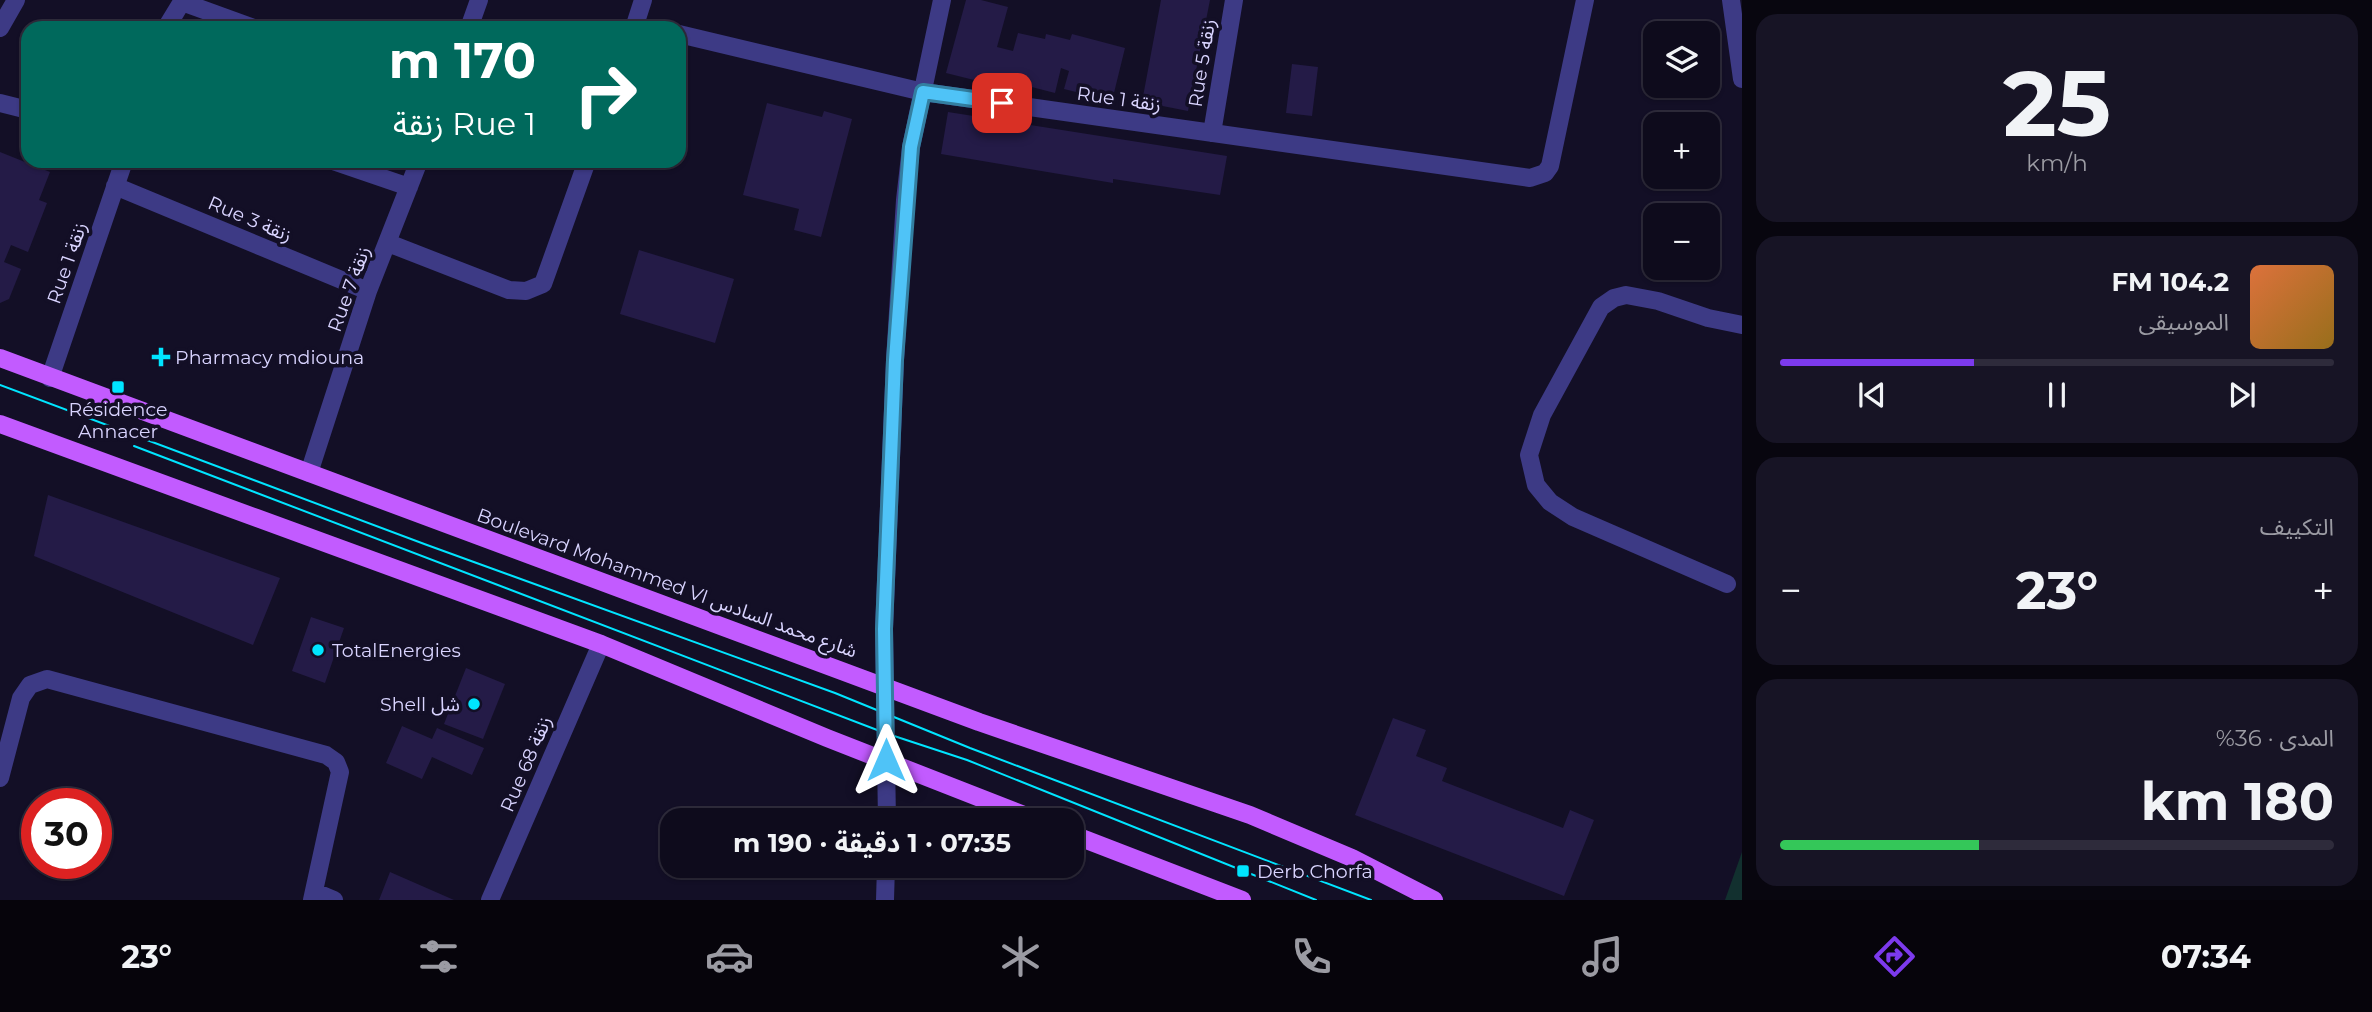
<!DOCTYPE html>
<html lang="ar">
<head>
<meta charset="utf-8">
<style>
  :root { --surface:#0e0b1c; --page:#171425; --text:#f1f3f6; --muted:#9b9ba3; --line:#2e2b3b; --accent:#7c3aed }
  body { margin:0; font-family:Montserrat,"Noto Sans Arabic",sans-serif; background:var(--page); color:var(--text); direction:rtl; height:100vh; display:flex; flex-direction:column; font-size:26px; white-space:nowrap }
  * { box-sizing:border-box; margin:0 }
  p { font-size:23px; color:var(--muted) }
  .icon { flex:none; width:38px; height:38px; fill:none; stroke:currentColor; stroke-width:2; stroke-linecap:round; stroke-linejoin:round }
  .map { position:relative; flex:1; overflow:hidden; direction:ltr }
  .details { display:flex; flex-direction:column; gap:14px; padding:14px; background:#08060f; width:630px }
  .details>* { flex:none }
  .guide { position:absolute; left:21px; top:21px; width:665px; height:147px; border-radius:21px; box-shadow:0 2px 5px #0004,0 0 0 2px var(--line); direction:rtl; background:#00695c; color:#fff; overflow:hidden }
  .buttons { position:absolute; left:1643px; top:21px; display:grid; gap:14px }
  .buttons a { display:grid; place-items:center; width:77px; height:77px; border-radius:14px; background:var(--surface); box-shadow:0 2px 5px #0004,0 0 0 2px var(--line); font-size:35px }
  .speed { position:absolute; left:21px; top:788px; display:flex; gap:14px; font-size:35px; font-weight:700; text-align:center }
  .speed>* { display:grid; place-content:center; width:91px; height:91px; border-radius:50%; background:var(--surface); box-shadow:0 2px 5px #0004,0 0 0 2px var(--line); line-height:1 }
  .speed .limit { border:10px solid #d22; background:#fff; color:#111 }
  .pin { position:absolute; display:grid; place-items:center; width:60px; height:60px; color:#fff; margin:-30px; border-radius:14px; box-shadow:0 4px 10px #0006 }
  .me { position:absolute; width:77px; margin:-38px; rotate:0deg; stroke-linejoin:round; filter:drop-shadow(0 0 5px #0008) }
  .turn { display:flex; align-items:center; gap:24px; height:147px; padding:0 35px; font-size:32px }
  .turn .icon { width:91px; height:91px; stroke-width:2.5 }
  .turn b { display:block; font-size:49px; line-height:60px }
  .big { font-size:52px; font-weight:700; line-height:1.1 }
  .details .tile { flex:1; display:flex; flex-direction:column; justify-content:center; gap:10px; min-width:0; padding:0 24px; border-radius:21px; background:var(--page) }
  .details .dial { align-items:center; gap:0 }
  .dial b { font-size:91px; line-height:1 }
  .song { display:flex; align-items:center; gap:21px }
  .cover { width:84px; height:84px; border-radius:10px; background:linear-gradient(135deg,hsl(20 70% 55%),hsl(40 70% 35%)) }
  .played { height:7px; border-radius:4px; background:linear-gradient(90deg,var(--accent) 35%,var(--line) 35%) }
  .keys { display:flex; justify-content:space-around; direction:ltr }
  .heat { display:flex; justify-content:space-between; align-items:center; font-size:38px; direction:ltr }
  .charge { height:10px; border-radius:5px; background:linear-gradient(90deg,#34c759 36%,var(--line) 0) }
  .trip { position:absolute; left:660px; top:808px; width:424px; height:70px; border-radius:21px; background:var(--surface); box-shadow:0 2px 5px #0004,0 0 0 2px var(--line); font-weight:700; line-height:70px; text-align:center; direction:rtl }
  .dock { display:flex; height:112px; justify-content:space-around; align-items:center; background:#06040b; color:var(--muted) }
  .dock .icon { width:49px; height:49px }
  .dock .on { color:var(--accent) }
  .dock b { font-size:32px; color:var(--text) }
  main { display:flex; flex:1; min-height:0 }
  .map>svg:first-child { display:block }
  .green { fill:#12302f }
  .building { fill:#241b47 }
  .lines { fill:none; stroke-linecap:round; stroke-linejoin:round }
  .minor { stroke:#3d3a85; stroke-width:18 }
  .primary { stroke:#c25bff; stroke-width:18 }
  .tram { stroke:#00e5ff; stroke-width:2 }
  .route-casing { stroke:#337fa1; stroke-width:18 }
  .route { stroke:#4fc3f7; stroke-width:12 }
  .poi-dot { fill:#00e5ff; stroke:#130f26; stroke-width:2.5 }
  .labels { text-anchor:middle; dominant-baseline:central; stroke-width:7; stroke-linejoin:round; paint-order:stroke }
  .street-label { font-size:19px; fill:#d9d4ff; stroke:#130f26 }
  .poi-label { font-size:19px; fill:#d9d4ff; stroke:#130f26; text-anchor:start }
</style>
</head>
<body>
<main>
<section class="details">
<div class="tile dial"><b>25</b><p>km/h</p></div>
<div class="tile">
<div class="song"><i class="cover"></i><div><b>104.2 FM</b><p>الموسيقى</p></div></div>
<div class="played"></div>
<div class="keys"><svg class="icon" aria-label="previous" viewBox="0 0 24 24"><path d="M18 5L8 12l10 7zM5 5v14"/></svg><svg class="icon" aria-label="pause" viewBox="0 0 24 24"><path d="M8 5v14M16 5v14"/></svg><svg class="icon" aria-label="next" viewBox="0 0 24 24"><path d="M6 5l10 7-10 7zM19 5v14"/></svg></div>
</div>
<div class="tile"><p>التكييف</p>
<div class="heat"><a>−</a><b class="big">23°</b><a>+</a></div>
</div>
<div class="tile"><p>المدى · 36%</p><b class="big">180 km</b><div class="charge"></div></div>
</section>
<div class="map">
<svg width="1742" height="900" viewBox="0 0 1742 900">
  <rect width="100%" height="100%" fill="#130f26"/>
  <path class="green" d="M1742 852V900H1725Z"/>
  <path class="building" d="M966 0H981L1008 7 997 47 1013 51 1018 33 1045 39 1046 34 1070 40 1072 34 1125 48 1112 101 1064 89 1069 71 1061 68 1055 93 1008 81 1006 88 946 73Z
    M1161 0H1210L1188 111 1142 102Z
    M1292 64 1318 67 1312 116 1286 113Z
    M767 103 822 117 824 111 852 119 821 237 794 230 799 209 743 195Z
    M948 112 1227 156 1220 195 1113 179V183L941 154Z
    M0 152 50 172 39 200 47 203 28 252 11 245 4 262 21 269 9 299 0 303Z
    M639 250 734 279 715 343 620 314Z
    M48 495 280 578 253 645 34 556Z
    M311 617 344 628 325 683 292 671Z
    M466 668 505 684 483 739 444 724Z
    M1393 718 1426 730 1416 756 1447 768 1442 781 1563 828 1570 810 1594 820 1564 896 1355 815Z
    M402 726 432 739 437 728 484 748 472 775 432 757 422 779 386 763Z
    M390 872 454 900H379Z"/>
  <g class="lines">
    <path class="minor" d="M1731 0 1742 79
      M182 2 254 28
      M0 28 16 0
      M166 28 183 0
      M469 28 479 0
      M634 28 643 0
      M679 34 923 92 1530 178 1545 173 1550 166 1585 0
      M0 103 28 110
      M1212 133 1234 0
      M333 161 409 187
      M115 186 368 291
      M388 243 509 290 526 291 543 284 587 161
      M50 378 124 161
      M309 473 368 291 419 161
      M1727 584 1573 517 1550 502 1536 485 1529 455 1542 415 1601 307 1614 298 1626 295 1658 301 1708 318 1742 325
      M0 778 21 698 30 685 47 679 326 755 336 762 340 772 312 900
      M887 821 884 629 895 360 905 200 911 147 942 0
      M315 892 334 900
      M490 900 601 644
      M885 900 886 866"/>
    <path class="primary" d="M0 358 979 722 1250 815 1352 858 1434 900
      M0 424 601 644 827 738 1039 821
      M1071 834 1242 900"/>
    <path class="tram" d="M0 385 427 545 835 693 970 748 1371 900
      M134 446 885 733 967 760 1316 900"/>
  </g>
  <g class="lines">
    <g class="route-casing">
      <path id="route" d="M886 760 884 629 895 360 911 147 923 92 1002 103"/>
    </g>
    <use href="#route" class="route"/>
  </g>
  <g class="poi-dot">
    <path d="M157.5 346.5h7v7h7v7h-7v7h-7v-7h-7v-7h7z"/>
    <rect x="111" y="380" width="14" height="14" rx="3.5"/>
    <circle cx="318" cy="650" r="7"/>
    <circle cx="474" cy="704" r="7"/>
    <rect x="1236" y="864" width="14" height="14" rx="3.5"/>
  </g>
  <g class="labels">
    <g class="street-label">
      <text transform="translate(1202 63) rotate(-81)">Rue 5 زنقة</text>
      <text transform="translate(1119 99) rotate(8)">Rue 1 زنقة</text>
      <text transform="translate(250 219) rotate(23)">Rue 3 زنقة</text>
      <text transform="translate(67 263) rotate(-71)">Rue 1 زنقة</text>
      <text transform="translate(349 289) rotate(-70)">Rue 7 زنقة</text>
      <text transform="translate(667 583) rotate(20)">Boulevard Mohammed VI شارع محمد السادس</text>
      <text transform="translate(526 764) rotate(-67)">Rue 68 زنقة</text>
    </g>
    <g class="poi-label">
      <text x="175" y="357">Pharmacy mdiouna</text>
      <text x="118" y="409" text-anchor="middle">Résidence<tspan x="118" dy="22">Annacer</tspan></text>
      <text x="332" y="650">TotalEnergies</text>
      <text x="460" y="704" text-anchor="end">Shell شل</text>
      <text x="1257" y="871">Derb Chorfa</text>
    </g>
  </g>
</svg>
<div class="buttons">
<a><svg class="icon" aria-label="layers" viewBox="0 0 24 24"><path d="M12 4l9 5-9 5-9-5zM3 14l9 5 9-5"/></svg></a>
<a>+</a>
<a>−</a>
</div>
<div class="speed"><div class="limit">30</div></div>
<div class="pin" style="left:1002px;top:103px;background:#d93025"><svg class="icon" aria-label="arrive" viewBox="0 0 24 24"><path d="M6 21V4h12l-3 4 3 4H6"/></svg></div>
<svg class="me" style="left:886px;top:760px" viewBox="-20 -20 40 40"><path d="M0-17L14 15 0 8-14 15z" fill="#4fc3f7" stroke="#fff" stroke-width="4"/></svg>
<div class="trip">07:35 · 1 دقيقة · 190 m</div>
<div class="guide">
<div class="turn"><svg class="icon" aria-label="right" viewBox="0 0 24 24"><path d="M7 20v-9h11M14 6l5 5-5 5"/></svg><div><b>170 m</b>Rue 1 زنقة</div></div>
</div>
</div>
</main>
<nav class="dock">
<b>07:34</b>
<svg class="icon on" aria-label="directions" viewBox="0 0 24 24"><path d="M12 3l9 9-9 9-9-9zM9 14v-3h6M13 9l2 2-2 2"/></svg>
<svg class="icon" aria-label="music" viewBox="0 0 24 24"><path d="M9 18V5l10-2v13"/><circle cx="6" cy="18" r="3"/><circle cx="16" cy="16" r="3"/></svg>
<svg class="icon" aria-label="phone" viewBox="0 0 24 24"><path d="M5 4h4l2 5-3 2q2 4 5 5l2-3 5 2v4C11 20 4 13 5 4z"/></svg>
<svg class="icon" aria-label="climate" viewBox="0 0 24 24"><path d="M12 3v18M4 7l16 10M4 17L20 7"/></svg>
<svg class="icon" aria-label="car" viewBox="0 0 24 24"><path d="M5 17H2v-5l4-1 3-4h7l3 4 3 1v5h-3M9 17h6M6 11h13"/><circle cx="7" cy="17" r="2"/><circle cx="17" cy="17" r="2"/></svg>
<svg class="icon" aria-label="filters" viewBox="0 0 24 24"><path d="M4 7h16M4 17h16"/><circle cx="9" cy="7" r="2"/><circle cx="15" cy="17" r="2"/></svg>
<b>23°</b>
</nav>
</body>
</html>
